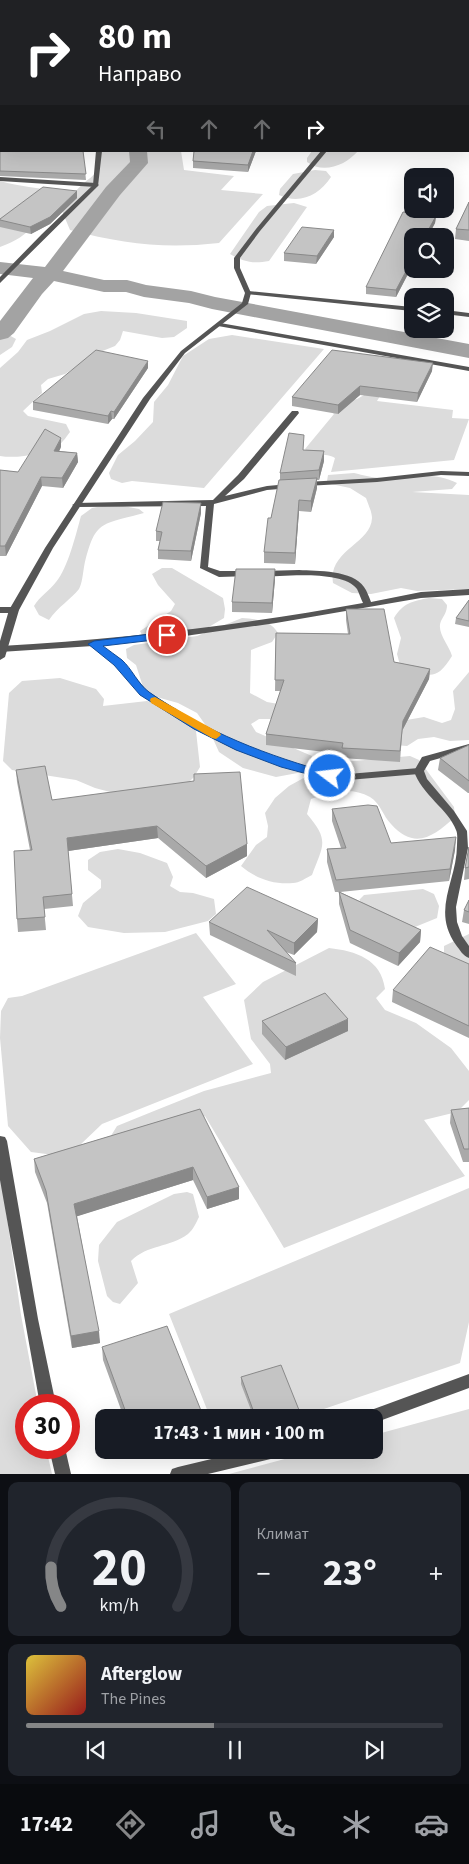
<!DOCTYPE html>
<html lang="ru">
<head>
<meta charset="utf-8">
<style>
  :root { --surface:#171b24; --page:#20242c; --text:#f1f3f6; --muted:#9ea1a6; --line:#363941; --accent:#858687 }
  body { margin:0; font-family:"Source Sans 3",sans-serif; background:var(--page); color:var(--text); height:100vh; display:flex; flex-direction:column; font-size:19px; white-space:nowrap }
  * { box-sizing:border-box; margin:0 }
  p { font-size:16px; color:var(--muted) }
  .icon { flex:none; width:28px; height:28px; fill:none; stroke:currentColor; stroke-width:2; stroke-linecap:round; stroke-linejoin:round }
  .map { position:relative; height:1474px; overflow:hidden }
  .panel { display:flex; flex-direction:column; gap:8px; padding:8px; background:#0d0f14; flex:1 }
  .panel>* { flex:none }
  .top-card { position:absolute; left:0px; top:0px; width:470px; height:152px; box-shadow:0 5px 20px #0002; background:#202124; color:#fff; overflow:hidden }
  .fabs { position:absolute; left:404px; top:168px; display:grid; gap:10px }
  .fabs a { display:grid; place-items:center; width:50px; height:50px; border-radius:10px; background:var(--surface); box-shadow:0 5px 20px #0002; font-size:25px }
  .speed { position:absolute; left:15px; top:1394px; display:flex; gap:10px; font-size:25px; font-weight:700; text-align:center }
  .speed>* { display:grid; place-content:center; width:65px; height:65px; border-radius:50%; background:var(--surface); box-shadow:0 5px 20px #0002; line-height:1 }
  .speed .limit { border:8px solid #d22; background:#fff; color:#111 }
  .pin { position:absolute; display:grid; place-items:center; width:42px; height:42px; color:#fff; margin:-21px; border:2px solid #fff; border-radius:50%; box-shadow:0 1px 5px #0007 }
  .me { position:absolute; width:55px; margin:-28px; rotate:285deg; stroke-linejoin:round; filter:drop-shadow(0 0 4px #0008) }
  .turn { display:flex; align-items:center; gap:18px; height:105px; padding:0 15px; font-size:22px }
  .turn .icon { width:65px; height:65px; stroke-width:2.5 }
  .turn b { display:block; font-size:35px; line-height:42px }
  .lanes { display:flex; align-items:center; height:48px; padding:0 15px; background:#0003; justify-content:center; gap:25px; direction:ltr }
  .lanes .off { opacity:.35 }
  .big { font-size:38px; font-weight:700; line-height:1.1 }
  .panel .tile { flex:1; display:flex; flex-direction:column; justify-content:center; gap:8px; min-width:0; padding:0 18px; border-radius:10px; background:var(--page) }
  .panel .dial { align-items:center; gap:0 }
  .dial svg { height:130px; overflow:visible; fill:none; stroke:var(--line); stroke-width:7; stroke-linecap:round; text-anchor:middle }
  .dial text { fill:var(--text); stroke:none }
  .song { display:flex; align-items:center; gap:15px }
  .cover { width:60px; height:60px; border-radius:8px; background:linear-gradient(135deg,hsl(50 70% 55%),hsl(0 70% 35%)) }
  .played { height:5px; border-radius:2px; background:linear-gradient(90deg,var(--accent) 45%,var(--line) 45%) }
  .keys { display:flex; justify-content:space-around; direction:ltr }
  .heat { display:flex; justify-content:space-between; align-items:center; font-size:28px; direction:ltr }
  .panel .tiles { flex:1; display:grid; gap:8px; grid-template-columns:1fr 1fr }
  .tile:last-child { grid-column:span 2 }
  .trip { position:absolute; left:95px; top:1409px; width:288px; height:50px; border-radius:10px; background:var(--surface); box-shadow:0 5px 20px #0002; font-weight:700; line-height:50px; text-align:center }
  .tabs { display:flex; height:80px; justify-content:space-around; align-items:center; background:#090b0e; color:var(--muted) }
  .tabs .icon { width:35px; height:35px }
  .tabs .on { color:var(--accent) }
  .tabs b { font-size:22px; color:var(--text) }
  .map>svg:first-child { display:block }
  .green { fill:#dcdcdc }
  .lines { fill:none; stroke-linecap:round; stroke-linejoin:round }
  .canal { fill:#a3a3a3; fill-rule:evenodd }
  .service { fill:#555; fill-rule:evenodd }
  .minor { fill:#555; fill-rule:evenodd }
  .tertiary { fill:#555; fill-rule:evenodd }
  .wall { fill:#a9a9a9 }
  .shaded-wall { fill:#898989 }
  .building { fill:#c4c4c4; stroke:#898989 }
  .route { fill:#1a73e8; stroke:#114b97 }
  .slow { fill:#f59e0b }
</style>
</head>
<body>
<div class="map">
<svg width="469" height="1474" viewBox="0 0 469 1474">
  <rect width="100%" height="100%" fill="#fff"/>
  <path class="green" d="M98 151H181L184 170 234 176 221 190 263 194 219 243C164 249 124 244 70 230L62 211C67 205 71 197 76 191 90 174 102 178 98 151Z
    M312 151H358C345 166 323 174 307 162V158Z
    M315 170 326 171 331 177C319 195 300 205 279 195L280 189 293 174Z
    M0 181C20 187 38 187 58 192 40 218 32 236 0 247Z
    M294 203 307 207 269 261C253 264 244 262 230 254L259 212 267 206Z
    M101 311 136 313 187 321V328L174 337 162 338 123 331 120 340 115 346 100 352 65 374 48 379 41 385 42 393 23 411 28 416 66 424 70 432C67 436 63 442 59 445 44 454 18 459 0 456V368L18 352 27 340 50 331 84 314Z
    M0 330 16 339 12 347 0 355Z
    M232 335 324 349 204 488 132 481 122 483 111 479 109 473 118 455 135 441 153 422 154 402 168 385 183 356 209 339Z
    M389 381 377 401 453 410 452 418 469 419 454 460 331 472 335 458C326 452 313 458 305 449L334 414 325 405 357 399Z
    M354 473C363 475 373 478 382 478 408 479 433 470 457 483L452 489 412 492 469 495V589L417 591 401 588 371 594 352 593 333 583C328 550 371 544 372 518 372 512 368 504 366 498L350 488 331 484 327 481 328 475Z
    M113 504 139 509 144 513C101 525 95 519 84 567 83 573 82 584 79 589 71 599 58 607 49 620L39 615 34 606C40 596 49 591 56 582 68 568 76 534 81 516L92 508Z
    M162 568H172L223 598 225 609 224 618 202 631 142 635 140 631 171 611 175 604 158 585 152 574Z
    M429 598 442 599 447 605C447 612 444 615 441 621 436 632 449 645 452 656 435 684 427 675 400 665L397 654 401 638 394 618C403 603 413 601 429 598Z
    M242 618C255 619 271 620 278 633L272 642 251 650 250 693 267 702 284 705 275 719H259L251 724 256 732 312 756 315 760 303 772 276 777 243 768 219 752 209 730 197 713 178 703 153 696 143 687 136 665 127 658 126 649 134 645 197 636Z
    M469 672V740L450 741 434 737 418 739 407 746 394 745 389 723 424 717 442 723 451 720 455 709 453 691Z
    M60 678 96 689 104 699 103 706 147 701 176 708 196 731 200 767 194 777 176 795 129 797 95 788 76 780 12 770 3 761 9 693 22 681Z
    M410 756 419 760 454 807 455 817C434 836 415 851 391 824 383 816 381 804 370 797 351 786 330 792 311 799L307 814C330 841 323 845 312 875 306 878 299 883 293 883 274 885 255 878 241 866L256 845 267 837 268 826 265 813 275 798 289 786 331 763Z
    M118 849 140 853 167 863 173 877 170 886 180 892 193 893 214 899 216 914 208 921 165 932 124 933 88 927 78 916 83 903 101 888V880L88 870V860L100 852Z
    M423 889 434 894 439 906 437 918 415 927 370 910 359 900 364 895Z
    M196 933 236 984 203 997 253 1064 102 1124 80 1145 54 1155 31 1152 8 1126 0 1038 1 1011 8 998 22 996Z
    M469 934V969L444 955V946Z
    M329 948C356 951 381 959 385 989L376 998 385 1010 416 1023 451 1048 469 1071V1100L457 1112 424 1120 465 1176 284 1248 205 1116 153 1157 109 1139 117 1126 154 1111 204 1091 271 1073 270 1064 251 1039 244 1000 263 982Z
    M0 1169 21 1315 38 1405H26V1448H46L52 1474H0Z
    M469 1188V1322L460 1363 300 1417H210L169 1314Z
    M187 1192 193 1194 199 1217C196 1223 193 1230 188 1234 169 1248 148 1244 131 1261L138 1283 120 1304 113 1302 107 1296 98 1261 99 1245 117 1222 174 1194Z
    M469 1409V1474H229L318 1450H374V1435Z"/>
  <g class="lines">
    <path class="canal" d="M129 151H147L148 163 120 195 63 271 104 280H127L146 285 191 291 215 297 469 344V358L212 309 189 303 144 297 126 292H104L54 281 42 294 14 333 8 338 0 340V321L33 278 0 274V262L45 267 106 187 130 162Z"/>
    <path class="service" d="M360 0H364L365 1H361Z
      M0 177 96 183 99 185 96 187 0 181Z
      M248 291 412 307V311L246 294V292Z
      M445 310 469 313V317L445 314Z
      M220 323 469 367V371L218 326V324Z
      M292 411H298L299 413 244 479 225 496 267 486 289 484H292V488L267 490 214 504 208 567 220 571H247L250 572 251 574 250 576 219 577 200 568 206 506 76 507 72 505 76 503 213 500 238 475Z
      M441 471 469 472V476L441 475 377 482 306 486 302 484 306 482 377 478Z
      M299 570C317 571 353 570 364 587 367 591 369 597 371 602L421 592 469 589V595L421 598 276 623 185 636 93 646 0 652 1 646C123 639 243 625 363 603 361 599 359 593 357 589 343 570 284 576 262 577L258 574 262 571Z
      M469 744V750L430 761 424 771 427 779 454 811 467 831 468 848 456 907 457 922 462 936 469 946V958C463 956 460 950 456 945 431 910 457 881 457 845 457 840 458 834 456 830 449 810 421 794 414 771L422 757Z
      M469 1374V1388L374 1423V1418H361L363 1413Z
      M249 1450H287L284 1455 279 1457 208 1474H170L172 1469 178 1467Z"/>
    <path class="minor" d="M96 151H102L98 186 0 283V277L42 234 93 185Z
      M0 607H14L19 610 14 613H0Z
      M94 641 121 660 147 691 202 725 244 746 289 762 330 773 348 774 419 768 424 771 419 774 348 780 330 779 281 766 236 750 194 729 141 695 115 664 91 646 89 644Z"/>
    <path class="tertiary" d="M321 151H327L260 231 240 258V268L251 293 248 304 185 353 150 399 53 548 19 610 5 657 0 660V641L9 610 45 548 143 398 181 351 242 303 245 293 234 268V258L256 229Z
      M0 1136 5 1137 7 1141 38 1319 56 1405H40L0 1180Z
      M49 1448H65L71 1474H55Z"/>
  </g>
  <path class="wall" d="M0 120 83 151 86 180 0 176Z
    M256 151 248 172 193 168V161Z
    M77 191V198L50 224 31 234 0 227V219Z
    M469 202V241L455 239 456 229Z
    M436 216 435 223 396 297 366 294V287Z
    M334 230V237L316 264 284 261V253Z
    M148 368 114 419H112L108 424 33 410V402Z
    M432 371 417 402 360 395 338 414 292 406V397Z
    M61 447 59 451 77 453 78 462 63 488 42 486 6 556H0V470L18 472Z
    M304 450 324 451V461L319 480H317V488L311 512 299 511 295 564 264 563V552L271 518 280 480V473Z
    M201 503V513L191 561 158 559V550L160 541H156V531Z
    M275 579 272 613 232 612V602Z
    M469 600V627L455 624 456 618Z
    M346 609 394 662 430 669 429 679 402 731 400 762 342 758V754L266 745V734L281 691H275L276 633 348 634 346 620Z
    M469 745V793H468L438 770 440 758Z
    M16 770 52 800 247 844V856L206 878 158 838 68 851 73 906 44 909 46 930 18 932 17 919 30 850 17 782Z
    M332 809 391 843 455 850 449 881 340 892 421 930 420 942 398 966 350 943 339 904V892H335L327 862V849L341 848 332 821Z
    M469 847V879L464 880 465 868Z
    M469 900V924L462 922 464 910Z
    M318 919 317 932 294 955 286 952 296 963V976L210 935 209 922Z
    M469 964V1038L392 1002 393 990Z
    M262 1021 348 1031 285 1060 262 1034Z
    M469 1108V1162H463L450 1123 451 1110Z
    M200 1109 239 1199 207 1209 193 1180 77 1216 100 1343 72 1348 47 1203 35 1172 34 1159Z
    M102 1347 204 1418H124L103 1360Z
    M241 1377 301 1418H254L241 1384Z"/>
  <path class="shaded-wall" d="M109 0H121L118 1H106Z
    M253 151H256L248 172V165Z
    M77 191V198L50 224 31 234 30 227Z
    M436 216 435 223 428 236H425Z
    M334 230V237L316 264 317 256Z
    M412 260V266L396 297V290Z
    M148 361V368L114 419V412Z
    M433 363 432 371 417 402 418 393Z
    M360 386V395L338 414V405Z
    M111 411 112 419 108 424V416Z
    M61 438V447L55 460 54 451Z
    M324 451V461L319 480V470Z
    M77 453 78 462 63 488 62 478Z
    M41 477 42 486 6 556 5 546Z
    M317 478V488L311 512V501Z
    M299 500V511L295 564V553Z
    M201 503V513L191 561V551Z
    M275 569V579L272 613V603Z
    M430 669 429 679 402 731 400 762 403 721Z
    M157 826 158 838 68 851 67 838Z
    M456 837 455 850 449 881 450 869Z
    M247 844V856L206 878V866Z
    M318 919 317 932 294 955V943Z
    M421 930 420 942 398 966 399 953Z
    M348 1019V1031L285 1060 286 1047Z
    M193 1167V1180L75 1217 74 1204Z
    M239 1187V1199L207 1209V1197Z
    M99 1331 100 1343 72 1348 71 1336Z
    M138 1450H156L139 1456Z"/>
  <path class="building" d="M0 0H109L106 1H1V40H0Z
    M0 45H1V114H0Z
    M0 120H1V151H83L86 174 0 171Z
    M194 151H253L248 165 193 161Z
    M43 187 77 191 50 217 30 227 0 220V219Z
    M469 202V230L456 229Z
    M403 212 436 216 425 236H412V260L396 290 366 287Z
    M302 227 334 230 317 256 284 253Z
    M96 350 148 361 114 412 111 411 108 416 33 402Z
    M332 350 433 363 418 393 360 386 338 405 292 397Z
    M45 429 61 438 54 451 77 453 62 478 41 477 5 546H0V470L18 472Z
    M289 433 304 435 303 450 324 451 319 470 280 473Z
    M317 478 311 501 299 500 295 553 264 552 268 518H271L279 480Z
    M163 502 201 503 191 551 158 550 162 532 156 531Z
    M236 569H275L272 603 232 602Z
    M469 600V621L456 618Z
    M346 609H384L394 662 430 669 403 721 400 751 342 748 343 743 266 734 284 680H275L276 633 350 634Z
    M469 745V781L440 758Z
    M45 766 52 800 194 781V774L240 772 247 844 206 866 157 826 67 838 72 894 43 897 45 917 17 919 14 851 32 850 16 770Z
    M368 805 377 806 391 843 456 837 450 869 336 880 327 849 346 848 332 809Z
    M469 847V867L465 868Z
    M247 887 318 919 294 943 267 930 296 963 209 922Z
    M339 892 421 930 399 953 350 930Z
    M469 900V912L464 910Z
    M430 947 469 964V1026L393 990Z
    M325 993 348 1019 286 1047 262 1021Z
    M469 1108V1149H464L451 1110Z
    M200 1109 239 1187 207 1197 193 1167 74 1204 99 1331 71 1336 46 1191 34 1159Z
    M167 1326 204 1418H128L102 1347Z
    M281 1365 301 1415 294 1418H256L241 1377Z"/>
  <path class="route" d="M167 632 171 633 173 635 171 638 103 646C109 651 116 655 122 660 132 669 138 684 149 692 205 732 268 756 334 774L336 776 334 779 330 780 281 767 236 750 194 729 140 695 114 665 88 644 94 641Z"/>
  <path class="slow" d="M155 697 220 733 221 735 216 739 212 738 151 703 150 700 151 698Z"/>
</svg>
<div class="fabs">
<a><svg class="icon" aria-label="sound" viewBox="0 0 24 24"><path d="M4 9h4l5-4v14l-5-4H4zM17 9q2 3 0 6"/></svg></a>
<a><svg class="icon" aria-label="search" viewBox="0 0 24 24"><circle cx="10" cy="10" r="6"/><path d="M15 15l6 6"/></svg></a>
<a><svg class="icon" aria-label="layers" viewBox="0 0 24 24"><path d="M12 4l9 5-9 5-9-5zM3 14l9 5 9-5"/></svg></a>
</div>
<div class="speed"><div class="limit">30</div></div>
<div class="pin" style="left:167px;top:635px;background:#d93025"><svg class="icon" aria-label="arrive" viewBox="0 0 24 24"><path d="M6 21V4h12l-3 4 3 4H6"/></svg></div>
<svg class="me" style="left:330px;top:776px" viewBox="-20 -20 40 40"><circle r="17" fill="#1a73e8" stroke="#fff" stroke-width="3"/><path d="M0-11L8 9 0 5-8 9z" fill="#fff"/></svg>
<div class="trip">17:43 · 1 мин · 100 m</div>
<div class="top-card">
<div class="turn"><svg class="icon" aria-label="right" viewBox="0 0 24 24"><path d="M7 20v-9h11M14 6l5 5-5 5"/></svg><div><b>80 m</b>Направо</div></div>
<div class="lanes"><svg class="icon off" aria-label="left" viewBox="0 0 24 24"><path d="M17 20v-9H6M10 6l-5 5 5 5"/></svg><svg class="icon off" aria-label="ahead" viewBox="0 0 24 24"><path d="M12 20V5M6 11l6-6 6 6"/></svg><svg class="icon off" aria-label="ahead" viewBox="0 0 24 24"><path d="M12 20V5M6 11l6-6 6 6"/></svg><svg class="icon" aria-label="right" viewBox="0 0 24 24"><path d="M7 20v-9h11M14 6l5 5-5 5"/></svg></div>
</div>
</div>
<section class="panel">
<div class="tiles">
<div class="tile dial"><svg viewBox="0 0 100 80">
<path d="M14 69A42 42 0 1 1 86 69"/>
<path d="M14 69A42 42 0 0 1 8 45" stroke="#858687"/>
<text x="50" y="56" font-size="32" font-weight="700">20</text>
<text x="50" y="72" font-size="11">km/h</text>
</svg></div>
<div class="tile"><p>Климат</p>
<div class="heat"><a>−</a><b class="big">23°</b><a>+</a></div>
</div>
<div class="tile">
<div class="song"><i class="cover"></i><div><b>Afterglow</b><p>The Pines</p></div></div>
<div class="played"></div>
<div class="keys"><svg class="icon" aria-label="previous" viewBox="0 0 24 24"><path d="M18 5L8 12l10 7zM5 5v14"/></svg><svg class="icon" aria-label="pause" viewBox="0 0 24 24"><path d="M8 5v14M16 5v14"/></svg><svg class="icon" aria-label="next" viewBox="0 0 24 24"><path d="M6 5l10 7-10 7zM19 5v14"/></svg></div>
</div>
</div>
</section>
<nav class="tabs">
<b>17:42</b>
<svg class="icon on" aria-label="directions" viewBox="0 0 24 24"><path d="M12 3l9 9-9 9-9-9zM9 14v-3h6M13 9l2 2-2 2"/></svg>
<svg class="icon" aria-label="music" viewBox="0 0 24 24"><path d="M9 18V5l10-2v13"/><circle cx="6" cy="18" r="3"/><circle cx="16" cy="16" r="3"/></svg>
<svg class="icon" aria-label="phone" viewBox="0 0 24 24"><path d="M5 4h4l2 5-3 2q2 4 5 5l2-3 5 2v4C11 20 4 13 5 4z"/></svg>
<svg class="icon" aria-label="climate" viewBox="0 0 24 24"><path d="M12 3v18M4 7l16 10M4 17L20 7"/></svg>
<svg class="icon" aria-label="car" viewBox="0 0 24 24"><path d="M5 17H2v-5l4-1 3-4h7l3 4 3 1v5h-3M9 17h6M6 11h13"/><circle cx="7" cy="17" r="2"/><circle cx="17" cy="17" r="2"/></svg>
</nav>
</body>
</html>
